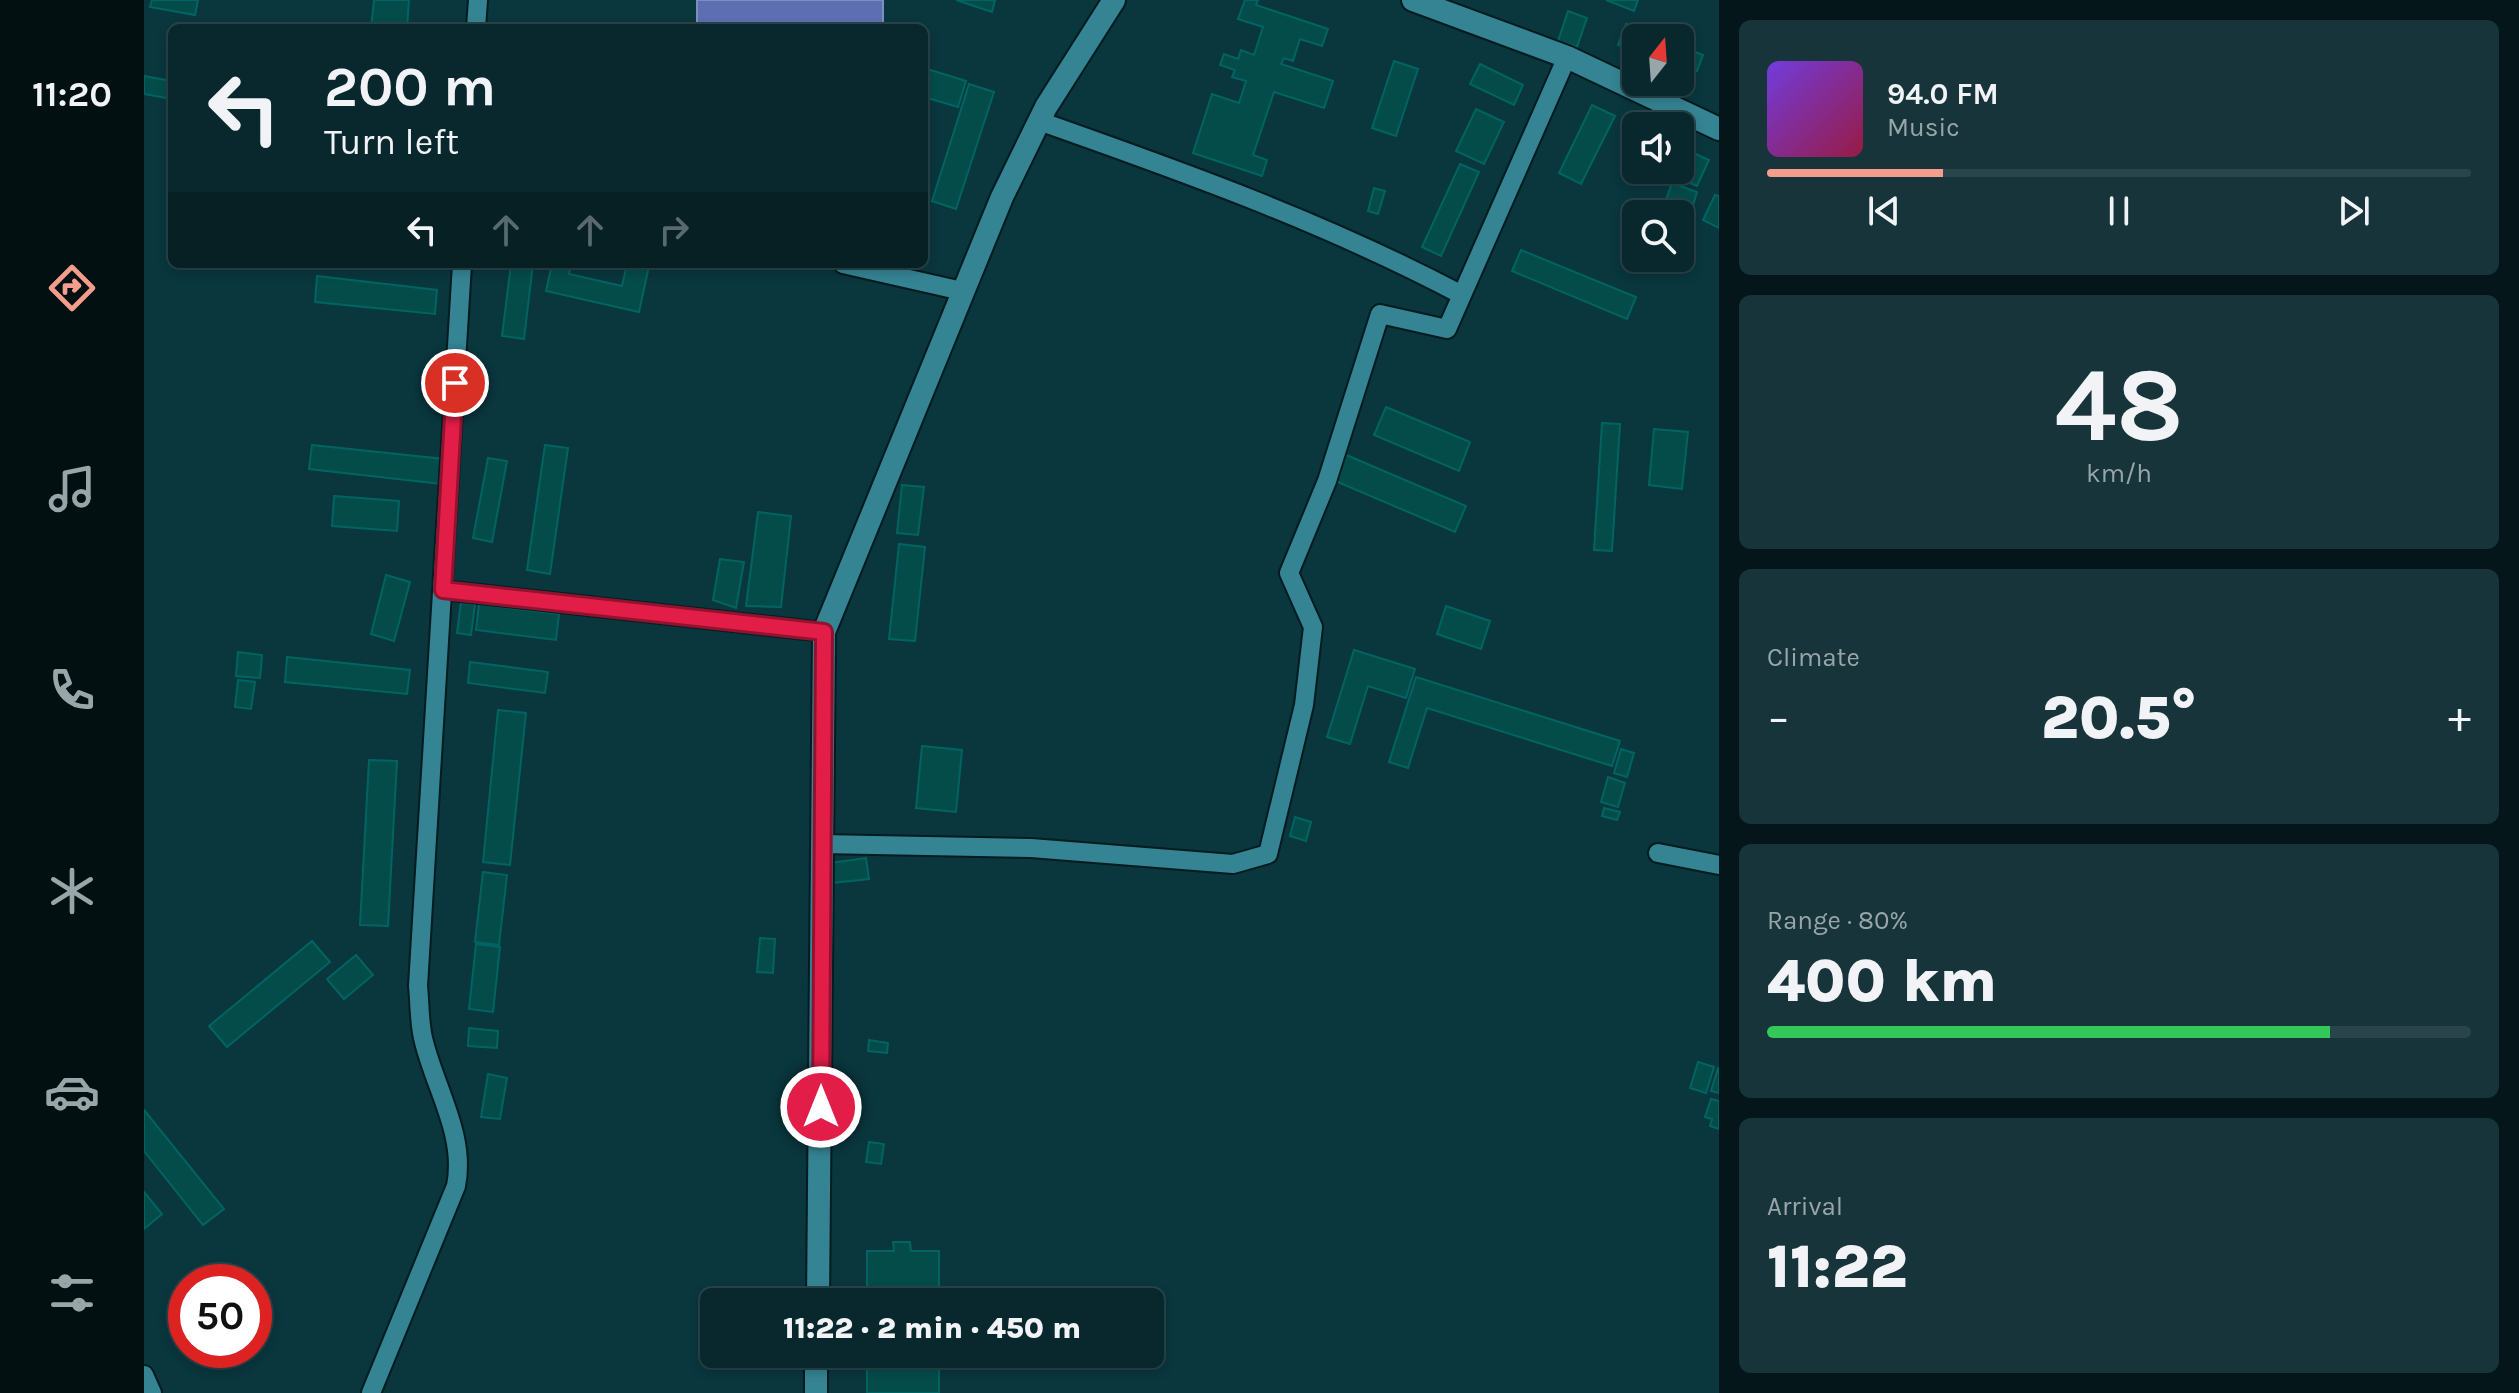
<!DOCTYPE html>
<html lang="en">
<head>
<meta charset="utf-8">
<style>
  :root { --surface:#08282e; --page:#16343a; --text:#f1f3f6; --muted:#98a6aa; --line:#29444a; --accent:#f49d8c }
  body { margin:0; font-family:Karla,sans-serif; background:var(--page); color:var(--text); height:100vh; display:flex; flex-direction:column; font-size:30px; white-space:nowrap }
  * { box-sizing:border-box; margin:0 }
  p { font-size:26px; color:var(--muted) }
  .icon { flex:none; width:44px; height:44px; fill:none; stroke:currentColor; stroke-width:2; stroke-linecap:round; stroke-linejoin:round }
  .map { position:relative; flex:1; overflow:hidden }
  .panel { display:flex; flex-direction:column; gap:20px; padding:20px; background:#041619; width:800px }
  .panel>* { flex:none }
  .banner { position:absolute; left:24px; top:24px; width:760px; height:244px; border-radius:12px; box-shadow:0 4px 12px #0003,0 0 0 2px var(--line); background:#08282e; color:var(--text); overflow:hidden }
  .needle { width:52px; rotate:17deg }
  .buttons { position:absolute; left:1478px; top:24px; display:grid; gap:16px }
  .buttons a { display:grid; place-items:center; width:72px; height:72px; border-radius:12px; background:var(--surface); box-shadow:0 4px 12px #0003,0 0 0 2px var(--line); font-size:40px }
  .speed { position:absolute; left:24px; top:1264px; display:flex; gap:16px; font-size:40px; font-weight:700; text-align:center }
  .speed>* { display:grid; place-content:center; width:104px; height:104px; border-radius:50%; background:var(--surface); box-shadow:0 4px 12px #0003,0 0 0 2px var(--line); line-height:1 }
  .speed .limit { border:12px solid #d22; background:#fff; color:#111 }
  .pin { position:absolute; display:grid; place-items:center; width:68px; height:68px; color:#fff; margin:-34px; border:4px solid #fff; border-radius:50%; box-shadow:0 2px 8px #0007 }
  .me { position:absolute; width:88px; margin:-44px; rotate:0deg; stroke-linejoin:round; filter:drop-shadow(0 0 6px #0008) }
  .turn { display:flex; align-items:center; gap:28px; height:168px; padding:0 24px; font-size:36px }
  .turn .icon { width:104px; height:104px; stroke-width:2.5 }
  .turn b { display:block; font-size:56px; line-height:68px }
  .lanes { display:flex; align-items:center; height:76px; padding:0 24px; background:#0003; justify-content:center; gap:40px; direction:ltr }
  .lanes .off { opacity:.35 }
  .big { font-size:60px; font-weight:800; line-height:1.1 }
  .panel .card { flex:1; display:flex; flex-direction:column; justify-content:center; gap:12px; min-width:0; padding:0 28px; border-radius:12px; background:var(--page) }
  .panel .dial { align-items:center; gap:0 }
  .dial b { font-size:104px; line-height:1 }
  .song { display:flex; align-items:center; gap:24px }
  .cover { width:96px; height:96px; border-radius:12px; background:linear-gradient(135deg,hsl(260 70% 55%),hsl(340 70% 35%)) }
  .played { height:8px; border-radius:4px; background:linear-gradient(90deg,var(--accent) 25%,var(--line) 25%) }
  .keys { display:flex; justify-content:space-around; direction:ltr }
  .heat { display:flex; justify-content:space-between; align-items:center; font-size:44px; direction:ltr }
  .charge { height:12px; border-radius:6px; background:linear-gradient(90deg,#34c759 80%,var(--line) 0) }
  .trip { position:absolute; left:556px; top:1288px; width:464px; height:80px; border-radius:12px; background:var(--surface); box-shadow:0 4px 12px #0003,0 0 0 2px var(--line); font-weight:800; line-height:80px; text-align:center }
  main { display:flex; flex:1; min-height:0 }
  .tab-bar { display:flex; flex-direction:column; width:144px; justify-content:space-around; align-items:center; background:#031012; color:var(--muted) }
  .tab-bar .icon { width:56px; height:56px }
  .tab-bar .on { color:var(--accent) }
  .tab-bar b { font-size:36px; color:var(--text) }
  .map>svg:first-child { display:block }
  .water { fill:#5d6eb1; stroke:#7990c1; stroke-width:2 }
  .building { fill:#044c4a; stroke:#006562; stroke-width:2 }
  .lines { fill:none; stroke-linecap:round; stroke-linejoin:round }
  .minor-casing { stroke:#041c20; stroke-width:22 }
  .tertiary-casing { stroke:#041c20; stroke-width:26 }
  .secondary-casing { stroke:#041c20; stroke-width:26 }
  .minor { stroke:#358493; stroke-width:18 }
  .tertiary { stroke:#358493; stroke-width:22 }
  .secondary { stroke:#358493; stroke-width:22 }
  .route-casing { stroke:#92132f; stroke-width:20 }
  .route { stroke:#e11d48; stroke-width:14 }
</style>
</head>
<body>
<main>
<nav class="tab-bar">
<b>11:20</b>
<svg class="icon on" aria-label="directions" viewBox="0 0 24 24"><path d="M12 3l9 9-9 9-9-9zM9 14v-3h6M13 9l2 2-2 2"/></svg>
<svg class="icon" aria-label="music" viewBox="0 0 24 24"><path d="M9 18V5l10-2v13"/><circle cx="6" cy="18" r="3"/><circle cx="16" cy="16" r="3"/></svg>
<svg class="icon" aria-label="phone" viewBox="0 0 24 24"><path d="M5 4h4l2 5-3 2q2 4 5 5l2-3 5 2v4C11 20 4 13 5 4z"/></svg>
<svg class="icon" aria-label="climate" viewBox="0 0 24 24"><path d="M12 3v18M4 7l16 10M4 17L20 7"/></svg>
<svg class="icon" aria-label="car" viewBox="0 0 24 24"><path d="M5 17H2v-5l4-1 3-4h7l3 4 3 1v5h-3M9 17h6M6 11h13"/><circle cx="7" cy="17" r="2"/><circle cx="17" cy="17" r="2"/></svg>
<svg class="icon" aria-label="filters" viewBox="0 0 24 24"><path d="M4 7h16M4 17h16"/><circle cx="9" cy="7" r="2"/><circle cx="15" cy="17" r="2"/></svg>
</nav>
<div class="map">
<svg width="1575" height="1393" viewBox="0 0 1575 1393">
  <rect width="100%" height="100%" fill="#0a363e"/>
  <path class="water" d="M553 0H739V28H553Z"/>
  <path class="building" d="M8 0H54L51 15 6 7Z
    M230 0H265L263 28H227Z
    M812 0H851L848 12Z
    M1101 0H1114L1112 5 1184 29 1178 46 1156 39 1149 61 1140 58 1137 64 1189 81 1180 108 1130 92 1109 155 1123 160 1118 176 1049 153 1068 94 1095 103 1102 81 1088 77 1091 70 1076 65 1080 54 1094 59 1097 50 1110 55 1119 27 1094 19Z
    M1462 0H1494L1490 11Z
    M1424 11 1443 18 1433 47 1414 41Z
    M1482 24 1520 38H1492V51L1474 45Z
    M1536 46 1559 55 1553 71 1536 64Z
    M1250 61 1274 69 1252 136 1228 128Z
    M1336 64 1379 85 1370 105 1326 84Z
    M780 68 822 81 814 107 780 97Z
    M0 76 28 81V99L0 94Z
    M825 84 850 92 812 209 788 201Z
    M1448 105 1471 116 1437 184 1415 173Z
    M1332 109 1360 122 1340 164 1312 151Z
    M1541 149 1565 160 1553 186 1529 176 1531 170H1536Z
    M1316 164 1335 172 1297 256 1278 247Z
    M1528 183 1553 192 1546 215 1520 206Z
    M1230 188 1241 191 1234 214 1224 211Z
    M1571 195 1575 196V228L1559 220Z
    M1377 250 1492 297 1483 319 1368 271Z
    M367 264H389L380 339 358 336Z
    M408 264H427L425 274 478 286 483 264 505 266 495 312 402 291Z
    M173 276 293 290 291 314 171 302Z
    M1242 407 1326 442 1315 471 1230 435Z
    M1458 423 1476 424 1468 551 1450 550Z
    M1510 429 1544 432 1538 489 1505 485Z
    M168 445 300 459 297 484 165 469Z
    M401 445 424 448 406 574 383 570Z
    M1200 454 1322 506 1311 532 1189 480Z
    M344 458 363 461 348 542 329 538Z
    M758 485 780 487 774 535 753 533Z
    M190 496 255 501 253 531 188 526Z
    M614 512 647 516 637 607 602 606Z
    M755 544 781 547 771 641 745 639Z
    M576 559 600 562 592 608 569 600Z
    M242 575 266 582 250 641 227 634Z
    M317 602 331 604 327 635 313 633Z
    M335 604 415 614 412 640 332 630Z
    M1302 606 1346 621 1337 649 1293 634Z
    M1210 650 1271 669 1262 698 1224 686 1206 744 1183 737Z
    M94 652 118 655 116 678 92 676Z
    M143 657 266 670 263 694 141 682Z
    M326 662 404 672 401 693 324 683Z
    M1272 677 1476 741 1468 766 1283 708 1264 768 1245 762Z
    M94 680 111 682 107 709 91 707Z
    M354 710 382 713 366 865 339 862Z
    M778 746 818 750 812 812 772 808Z
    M1477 749 1490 753 1483 777 1470 773Z
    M225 760 253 761 244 926 216 925Z
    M1464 777 1481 783 1474 807 1457 802Z
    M1460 808 1476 812 1473 820 1458 816Z
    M1151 817 1167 822 1162 841 1146 836Z
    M722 858 725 879 688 883 685 863Z
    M339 872 363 875 355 945 331 942Z
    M616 938 631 939 629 973 613 972Z
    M168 941 186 962 83 1047 65 1026Z
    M332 944 356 947 349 1012 325 1009Z
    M212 955 229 975 200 999 183 979Z
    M325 1028 354 1031 353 1048 324 1046Z
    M725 1040 744 1043 743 1053 724 1051Z
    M1554 1062 1570 1067 1562 1093 1546 1088Z
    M1574 1068H1575V1093L1567 1091Z
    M344 1074 363 1078 356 1119 337 1117Z
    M1567 1099 1575 1101V1129L1566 1126 1568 1119 1561 1117Z
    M0 1110 80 1209 59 1225 0 1151Z
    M725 1142 740 1144 737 1164 722 1162Z
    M0 1192 18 1214 0 1229Z
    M749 1242H766L767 1251H795V1302H713V1295H723V1251H750Z
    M723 1354H795V1393H723Z"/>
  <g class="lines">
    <g class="minor-casing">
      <path id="minor" d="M332 28 334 0
        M895 121C1040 172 1182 223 1318 295
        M699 264 818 291
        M299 590 680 632
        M677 844 887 848 1089 864 1124 854 1160 705 1169 627 1145 573 1183 481 1236 314 1303 329 1423 57
        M1514 853 1575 865
        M0 1375 8 1393
        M227 1393 312 1186C322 1136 292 1090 280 1042 275 1025 276 1004 274 986L318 264"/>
    </g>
    <g class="tertiary-casing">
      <path id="tertiary" d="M1269 0 1423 57 1575 129"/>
    </g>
    <g class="secondary-casing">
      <path id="secondary" d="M674 1302 680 632 858 197 902 107 970 0
        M672 1393V1354"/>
    </g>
    <use href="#minor" class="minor"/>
    <use href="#tertiary" class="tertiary"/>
    <use href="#secondary" class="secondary"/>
  </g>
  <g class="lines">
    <g class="route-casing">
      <path id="route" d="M311 383 299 590 680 632 677 1107"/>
    </g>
    <use href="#route" class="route"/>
  </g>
</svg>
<div class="buttons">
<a><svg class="needle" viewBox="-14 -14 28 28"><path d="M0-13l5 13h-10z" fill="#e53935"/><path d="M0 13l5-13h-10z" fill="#98a6aa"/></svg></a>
<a><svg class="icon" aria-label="sound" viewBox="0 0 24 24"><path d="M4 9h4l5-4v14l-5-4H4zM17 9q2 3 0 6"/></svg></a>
<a><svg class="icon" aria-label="search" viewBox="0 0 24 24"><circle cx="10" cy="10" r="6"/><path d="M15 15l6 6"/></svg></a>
</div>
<div class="speed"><div class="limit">50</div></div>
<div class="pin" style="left:311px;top:383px;background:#d93025"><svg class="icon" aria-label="arrive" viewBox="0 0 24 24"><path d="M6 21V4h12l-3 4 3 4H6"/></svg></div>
<svg class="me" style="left:677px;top:1107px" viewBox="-20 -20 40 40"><circle r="17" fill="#e11d48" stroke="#fff" stroke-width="3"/><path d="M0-11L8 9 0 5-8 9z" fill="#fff"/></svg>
<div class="trip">11:22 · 2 min · 450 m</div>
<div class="banner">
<div class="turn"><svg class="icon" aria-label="left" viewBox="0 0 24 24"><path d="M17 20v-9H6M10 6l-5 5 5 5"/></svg><div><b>200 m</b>Turn left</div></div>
<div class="lanes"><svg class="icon" aria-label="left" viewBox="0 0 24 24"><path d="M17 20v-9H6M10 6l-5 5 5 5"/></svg><svg class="icon off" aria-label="ahead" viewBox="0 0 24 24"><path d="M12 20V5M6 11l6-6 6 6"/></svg><svg class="icon off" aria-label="ahead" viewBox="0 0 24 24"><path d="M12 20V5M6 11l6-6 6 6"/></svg><svg class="icon off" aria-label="right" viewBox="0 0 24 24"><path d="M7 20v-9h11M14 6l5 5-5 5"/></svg></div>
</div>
</div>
<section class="panel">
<div class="card">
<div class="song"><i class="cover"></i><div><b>94.0 FM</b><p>Music</p></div></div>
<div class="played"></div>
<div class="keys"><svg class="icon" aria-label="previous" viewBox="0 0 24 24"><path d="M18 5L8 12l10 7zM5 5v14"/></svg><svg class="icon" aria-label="pause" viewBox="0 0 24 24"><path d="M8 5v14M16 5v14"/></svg><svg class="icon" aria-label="next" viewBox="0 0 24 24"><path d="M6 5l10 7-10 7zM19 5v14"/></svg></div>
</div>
<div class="card dial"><b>48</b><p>km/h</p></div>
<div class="card"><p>Climate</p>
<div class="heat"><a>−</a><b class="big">20.5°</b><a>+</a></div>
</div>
<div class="card"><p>Range · 80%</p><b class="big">400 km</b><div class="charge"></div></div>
<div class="card"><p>Arrival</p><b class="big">11:22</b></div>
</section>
</main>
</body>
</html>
